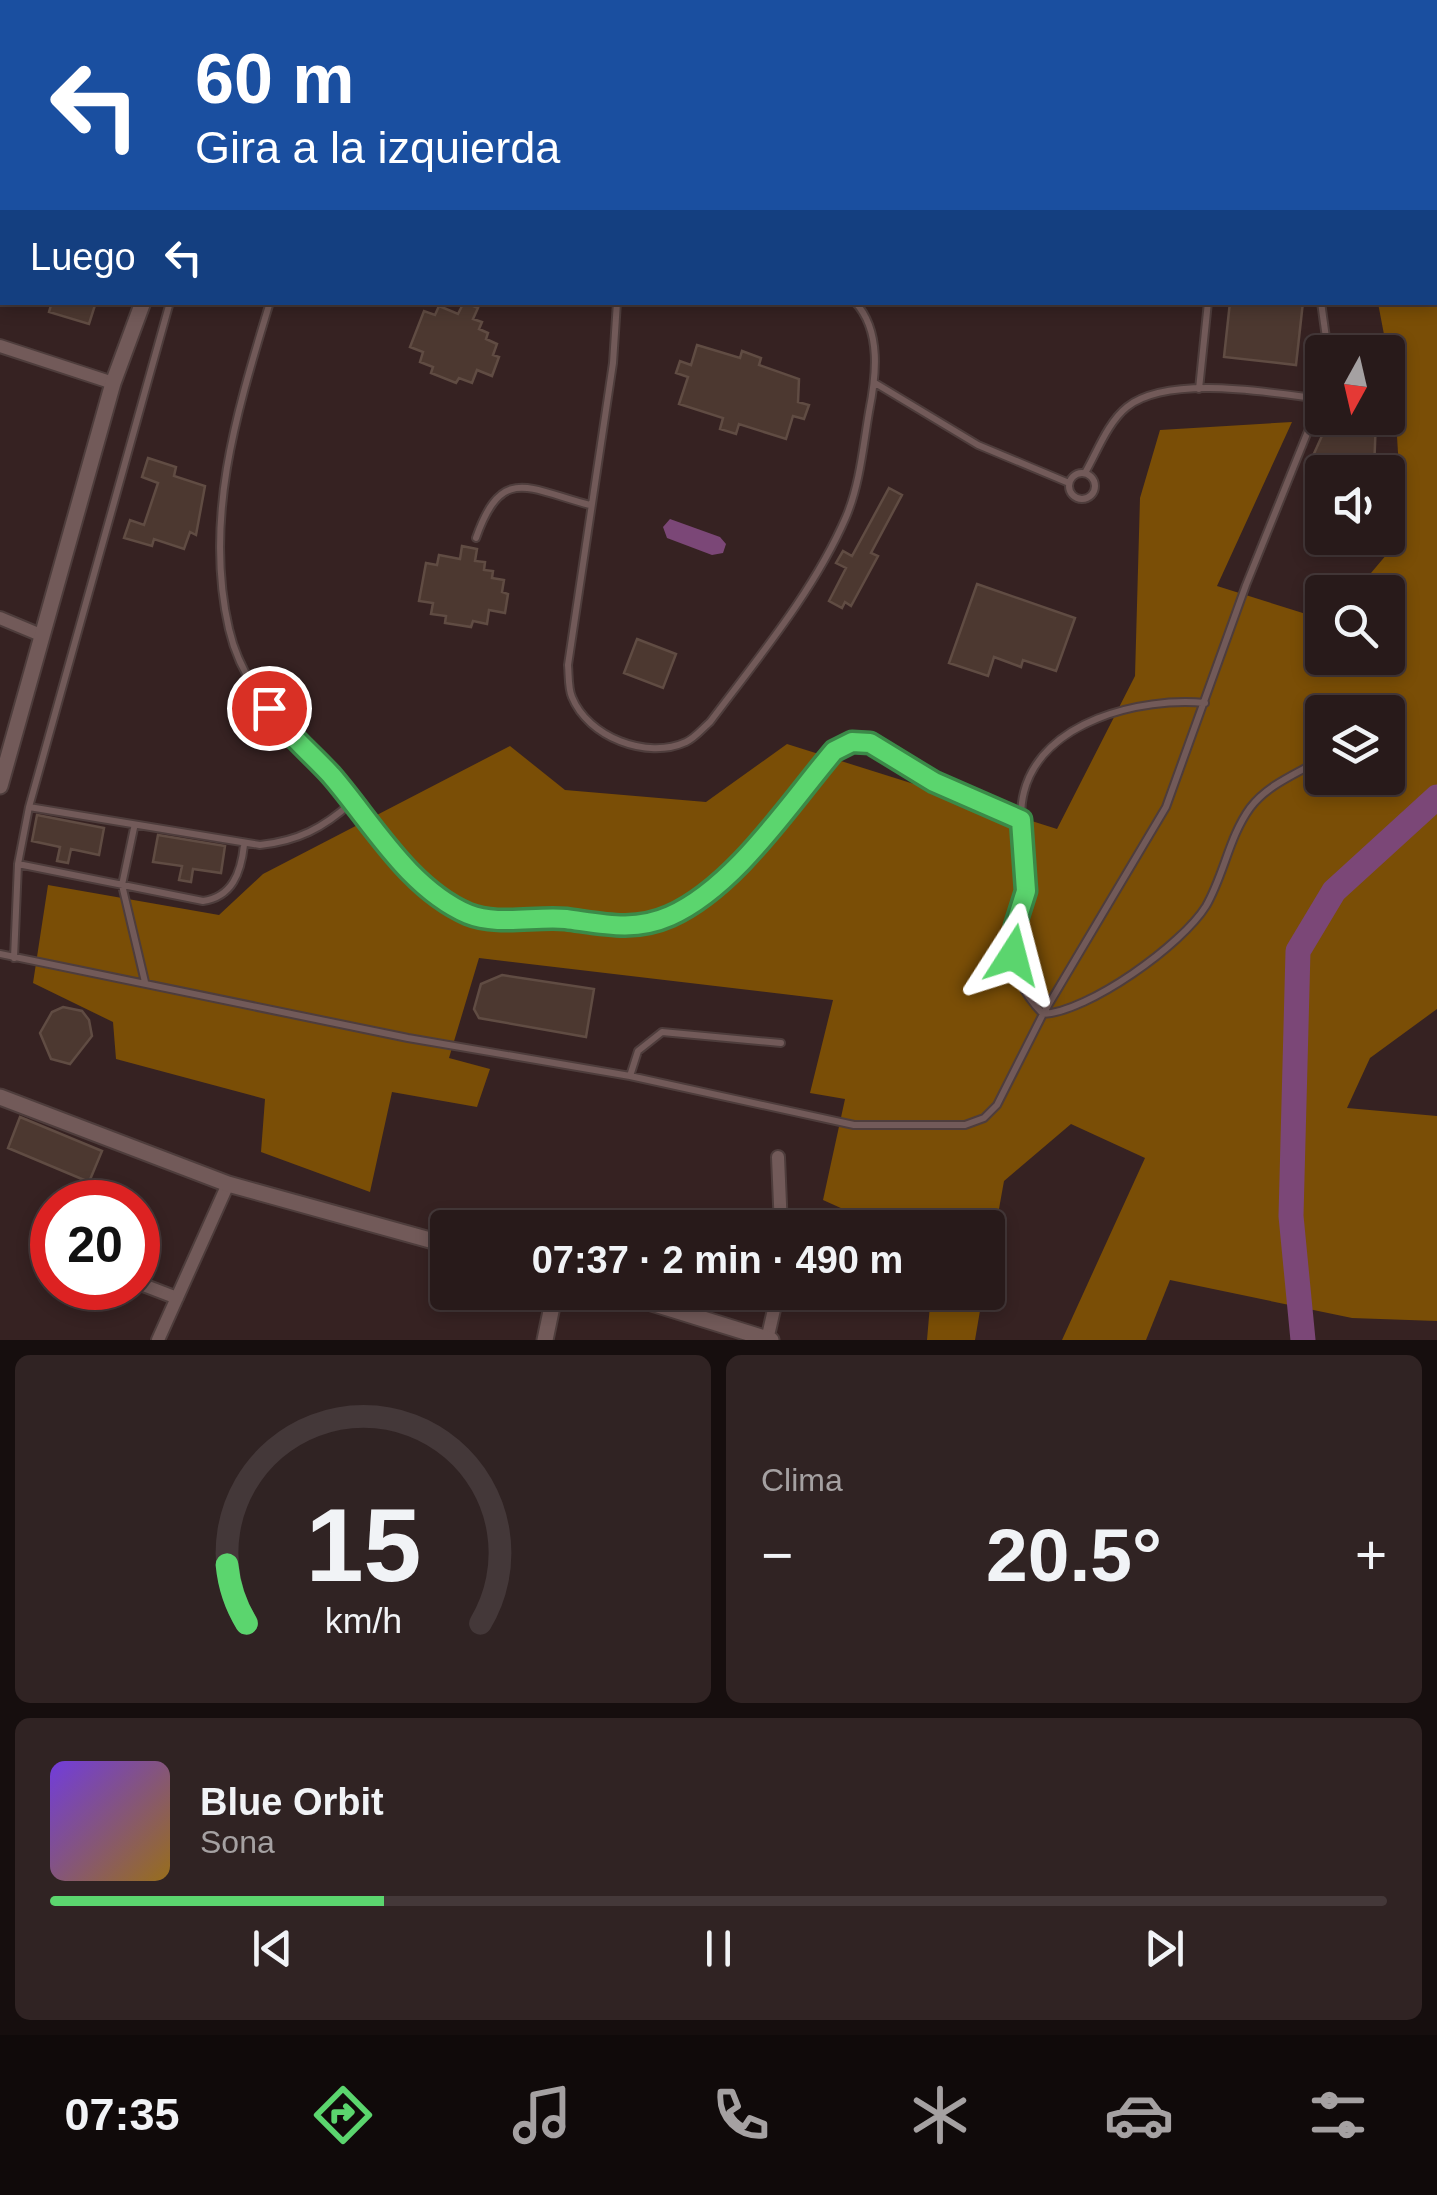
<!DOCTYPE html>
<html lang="es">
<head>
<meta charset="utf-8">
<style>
  :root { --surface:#281a1a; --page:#302323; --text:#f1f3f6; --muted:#a5a1a2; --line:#443839; --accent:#5bd56e }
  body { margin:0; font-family:Helvetica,sans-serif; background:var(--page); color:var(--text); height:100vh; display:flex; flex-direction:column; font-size:38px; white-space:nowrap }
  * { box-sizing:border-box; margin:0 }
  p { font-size:32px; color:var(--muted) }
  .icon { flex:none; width:55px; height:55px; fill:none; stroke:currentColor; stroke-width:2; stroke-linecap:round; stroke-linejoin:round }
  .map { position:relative; height:1340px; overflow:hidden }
  .side { display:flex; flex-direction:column; gap:15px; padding:15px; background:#160e0e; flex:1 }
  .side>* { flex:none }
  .banner { position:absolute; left:0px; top:0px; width:1438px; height:305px; box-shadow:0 5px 15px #0003,0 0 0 2px var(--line); background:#1a4fa0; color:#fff; overflow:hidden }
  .needle { width:65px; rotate:188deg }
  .controls { position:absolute; left:1305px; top:335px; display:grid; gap:20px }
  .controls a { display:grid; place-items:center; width:100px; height:100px; border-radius:10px; background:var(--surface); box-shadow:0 5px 15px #0003,0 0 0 2px var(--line); font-size:50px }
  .speed { position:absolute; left:30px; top:1180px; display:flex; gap:20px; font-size:50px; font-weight:700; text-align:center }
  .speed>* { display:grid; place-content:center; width:130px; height:130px; border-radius:50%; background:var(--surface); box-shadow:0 5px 15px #0003,0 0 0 2px var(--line); line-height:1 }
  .speed .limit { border:15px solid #d22; background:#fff; color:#111 }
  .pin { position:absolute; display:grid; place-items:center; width:85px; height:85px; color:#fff; margin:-42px; border:5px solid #fff; border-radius:50%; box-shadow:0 2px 10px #0007 }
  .me { position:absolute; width:110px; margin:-55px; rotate:9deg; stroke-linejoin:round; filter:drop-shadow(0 0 8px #0008) }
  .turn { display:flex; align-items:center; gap:35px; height:210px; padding:0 30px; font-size:45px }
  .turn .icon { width:130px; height:130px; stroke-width:2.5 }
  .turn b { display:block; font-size:70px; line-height:85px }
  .then { display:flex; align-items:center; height:95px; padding:0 30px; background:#0003; gap:20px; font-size:38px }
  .big { font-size:75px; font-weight:700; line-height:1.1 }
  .side .tile { flex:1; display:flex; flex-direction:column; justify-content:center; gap:15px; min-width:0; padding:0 35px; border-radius:15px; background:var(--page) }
  .side .dial { align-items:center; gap:0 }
  .dial svg { height:260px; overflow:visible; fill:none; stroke:var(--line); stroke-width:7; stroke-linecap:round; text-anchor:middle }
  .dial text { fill:var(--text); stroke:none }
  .song { display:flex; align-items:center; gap:30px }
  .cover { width:120px; height:120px; border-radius:15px; background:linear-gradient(135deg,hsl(260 70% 55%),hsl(40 70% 35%)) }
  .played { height:10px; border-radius:5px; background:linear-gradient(90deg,var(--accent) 25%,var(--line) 25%) }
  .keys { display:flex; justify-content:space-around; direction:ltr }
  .heat { display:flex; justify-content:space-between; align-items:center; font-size:55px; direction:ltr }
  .side .tiles { flex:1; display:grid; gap:15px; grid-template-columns:1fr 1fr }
  .tile:last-child { grid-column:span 2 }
  .trip { position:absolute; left:430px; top:1210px; width:575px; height:100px; border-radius:10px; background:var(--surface); box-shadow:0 5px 15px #0003,0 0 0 2px var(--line); font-weight:700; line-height:100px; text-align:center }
  .tabs { display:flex; height:160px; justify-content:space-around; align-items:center; background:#100a0a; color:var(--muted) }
  .tabs .icon { width:70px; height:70px }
  .tabs .selected { color:var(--accent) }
  .tabs b { font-size:45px; color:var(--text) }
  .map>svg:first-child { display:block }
  .forest { fill:#7a4e06; fill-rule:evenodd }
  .water { fill:#7b4777 }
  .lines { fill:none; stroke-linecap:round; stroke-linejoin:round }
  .river { stroke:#7b4777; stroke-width:25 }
  .building { fill:#4c3830; stroke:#604c43; stroke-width:2.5 }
  .service-casing { stroke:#4e3d3c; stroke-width:10 }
  .minor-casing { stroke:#4e3d3c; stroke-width:16 }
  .tertiary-casing { stroke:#4e3d3c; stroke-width:19 }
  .service { stroke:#725a59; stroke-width:6 }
  .minor { stroke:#725a59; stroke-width:12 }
  .tertiary { stroke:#725a59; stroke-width:15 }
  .route-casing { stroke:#3b8a48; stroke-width:25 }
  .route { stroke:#5bd56e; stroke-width:18 }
</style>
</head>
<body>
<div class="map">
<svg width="1437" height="1340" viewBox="0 0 1437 1340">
  <rect width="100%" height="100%" fill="#362222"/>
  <path class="forest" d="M1384 0H1437V1009L1370 1058 1347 1108 1437 1116V1321L1352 1318 1170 1280 1146 1340H1062L1145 1158 1071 1124 1004 1181 988 1270V1228L883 1227 823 1200 845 1099 810 1093 833 1000 479 958 449 1058 490 1069 477 1107 392 1092 370 1192 261 1152 265 1099 116 1059 113 1022 33 983 48 885 219 915 263 874 510 746 565 790 706 802 787 744 1057 829 1135 676 1140 498 1160 430 1292 422 1217 586 1322 619V658H1388V592H1355L1403 535 1394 387 1378 303 1435 302V2ZM1322 712H1388V778H1322Z
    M931 1293H983L975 1340H927Z"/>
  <path class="water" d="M643 0H956L970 2H644Z
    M670 519 720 537 726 544 723 553 712 555 667 538 663 527Z"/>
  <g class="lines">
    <path class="river" d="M1426 2V0
      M1435 194 1437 205
      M1303 1340 1291 1216 1298 951 1334 891 1437 797"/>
  </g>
  <path class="building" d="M52 302H96L89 324 49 312Z
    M464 302 478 308 473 319 482 322 479 329 488 333 486 339 497 344 493 355 499 357 492 376 477 370 472 383 459 378 456 383 431 373 433 367 420 362 423 352 410 347 424 311 435 315 439 306 458 314Z
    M1230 302H1303L1296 365 1224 357Z
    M697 345 740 358 742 351 761 358 759 365 799 379 798 402 809 405 804 419 793 416 786 439 739 424 736 434 720 429 723 418 679 404 688 377 676 373 680 361 691 365Z
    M1330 418 1352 424 1356 418H1376L1374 471 1348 472 1312 458Z
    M148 458 176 467 174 476 205 486 196 535 190 532 184 549 154 539 152 546 124 538 130 520 144 525 158 483 142 477Z
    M889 488 902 495 871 553 878 556 851 606 845 602 842 608 829 601 846 568 836 563 843 551 852 556Z
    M462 546 477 549 475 561 485 562 484 570 493 571 492 578 504 580 502 592 508 594 505 613 489 610 487 624 473 621 471 627 445 623 446 616 431 614 433 603 419 601 426 563 437 565 439 555 460 559Z
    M977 584 1075 618 1056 671 1023 660 1021 667 994 657 988 676 949 663Z
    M637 639 676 654 663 688 624 673Z
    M37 815 104 828 99 855 71 849 68 863 57 861 60 847 32 841Z
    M158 835 225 846 221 873 193 869 191 882 179 880 182 866 153 862Z
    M502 975 594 989 586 1037 479 1018 474 1009 481 984Z
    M63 1007 82 1011 89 1020 92 1036 70 1064 51 1059 40 1033 52 1012Z
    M20 1117 102 1151 89 1182 8 1148Z"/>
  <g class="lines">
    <g class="service-casing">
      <path id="service" d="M613 0 614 2
        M1088 0 1094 2
        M258 2 259 0
        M365 2V0
        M577 2 578 0
        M1345 2V0
        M270 302C238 408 203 517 229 629 245 699 295 730 336 781 372 826 413 892 469 914 495 925 531 917 559 919 582 920 603 929 626 927 712 922 784 811 834 751L852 742 870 743 934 781 1021 820
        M617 302 613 363 568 665C569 675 568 688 572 697 588 737 647 760 686 742 695 738 703 728 710 722 758 658 814 591 846 517 860 484 863 447 869 412 876 377 882 331 855 302
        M1321 302 1328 352
        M875 383 978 445 1069 483
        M1199 389 1208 302
        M1069 486a13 13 0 1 1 26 0a13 13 0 1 1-26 0Z
        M476 538C502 464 528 489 590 505
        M1205 703C1141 697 1042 721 1024 792 1015 826 1031 860 1026 893 1016 946 1000 969 1043 1014 1088 1012 1182 945 1206 906 1224 875 1229 837 1250 808 1267 785 1296 774 1320 760
        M29 807 260 845C298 841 323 828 351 803
        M134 828 122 885 145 982
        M18 864 203 901C232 897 241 873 244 845
        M0 954 408 1038 630 1076 854 1125H965L984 1118 997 1105 1043 1014 1166 807 1246 585 1321 399C1272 393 1169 374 1127 407 1108 422 1097 452 1085 473
        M14 958 18 864 29 807 170 302
        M630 1076 638 1051 662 1032 781 1043"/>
    </g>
    <g class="minor-casing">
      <path id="minor" d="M0 143 2 135
        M0 346 113 383
        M0 618 43 636
        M778 1157 781 1228
        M138 1283 177 1298
        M158 1340 228 1184
        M767 1340 778 1292"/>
    </g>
    <g class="tertiary-casing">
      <path id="tertiary" d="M236 2 237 0
        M0 45H2
        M0 786 113 383 143 302
        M0 1097 228 1184 448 1245
        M616 1292 771 1340
        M545 1340 555 1292"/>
    </g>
    <use href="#service" class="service"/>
    <use href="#minor" class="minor"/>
    <use href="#tertiary" class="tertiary"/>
  </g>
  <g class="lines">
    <g class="route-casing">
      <path id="route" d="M269 708C287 734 310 752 331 775 371 821 408 888 468 914 497 926 535 916 566 919 603 924 634 932 670 916 735 887 789 804 834 751L852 742 870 743 934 782 1021 820 1026 891 1015 926 1013 955"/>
    </g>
    <use href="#route" class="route"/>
  </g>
</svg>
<div class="controls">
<a><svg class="needle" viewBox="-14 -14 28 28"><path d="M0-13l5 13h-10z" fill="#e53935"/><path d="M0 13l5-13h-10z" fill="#a5a1a2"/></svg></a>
<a><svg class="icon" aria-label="sound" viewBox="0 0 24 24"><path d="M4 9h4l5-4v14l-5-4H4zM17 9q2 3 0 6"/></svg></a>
<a><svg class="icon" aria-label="search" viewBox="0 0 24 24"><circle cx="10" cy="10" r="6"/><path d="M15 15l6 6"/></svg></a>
<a><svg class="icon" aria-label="layers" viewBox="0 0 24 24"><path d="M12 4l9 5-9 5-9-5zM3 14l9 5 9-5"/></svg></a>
</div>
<div class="speed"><div class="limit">20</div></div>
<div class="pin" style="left:269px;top:708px;background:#d93025"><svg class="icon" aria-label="arrive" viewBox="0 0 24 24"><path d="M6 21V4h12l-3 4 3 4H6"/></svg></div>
<svg class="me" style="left:1013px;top:955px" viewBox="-20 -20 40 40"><path d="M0-17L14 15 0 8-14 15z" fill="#5bd56e" stroke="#fff" stroke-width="4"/></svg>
<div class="trip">07:37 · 2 min · 490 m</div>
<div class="banner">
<div class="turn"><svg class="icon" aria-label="left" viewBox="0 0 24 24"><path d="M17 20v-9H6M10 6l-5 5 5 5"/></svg><div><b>60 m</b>Gira a la izquierda</div></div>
<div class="then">Luego<svg class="icon" aria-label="left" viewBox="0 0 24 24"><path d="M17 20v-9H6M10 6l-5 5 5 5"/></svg></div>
</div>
</div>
<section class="side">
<div class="tiles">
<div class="tile dial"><svg viewBox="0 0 100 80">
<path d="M14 69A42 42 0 1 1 86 69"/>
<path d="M14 69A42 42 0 0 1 8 51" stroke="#5bd56e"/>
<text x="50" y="56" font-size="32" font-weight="700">15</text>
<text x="50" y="72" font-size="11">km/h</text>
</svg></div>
<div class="tile"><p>Clima</p>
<div class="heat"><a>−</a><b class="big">20.5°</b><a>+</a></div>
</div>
<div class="tile">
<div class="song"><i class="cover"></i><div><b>Blue Orbit</b><p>Sona</p></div></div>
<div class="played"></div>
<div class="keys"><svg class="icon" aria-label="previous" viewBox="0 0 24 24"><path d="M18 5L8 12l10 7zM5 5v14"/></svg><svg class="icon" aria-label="pause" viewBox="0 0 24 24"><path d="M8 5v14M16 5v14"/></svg><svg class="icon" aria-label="next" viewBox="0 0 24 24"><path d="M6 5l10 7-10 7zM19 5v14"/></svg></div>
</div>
</div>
</section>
<nav class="tabs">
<b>07:35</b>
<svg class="icon selected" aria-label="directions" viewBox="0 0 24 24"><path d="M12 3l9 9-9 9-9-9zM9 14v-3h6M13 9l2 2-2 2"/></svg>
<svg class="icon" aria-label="music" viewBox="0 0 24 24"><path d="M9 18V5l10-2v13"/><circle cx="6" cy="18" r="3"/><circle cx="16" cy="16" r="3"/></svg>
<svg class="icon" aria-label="phone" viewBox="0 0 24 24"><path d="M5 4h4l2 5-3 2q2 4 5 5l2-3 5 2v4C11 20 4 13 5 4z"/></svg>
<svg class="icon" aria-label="climate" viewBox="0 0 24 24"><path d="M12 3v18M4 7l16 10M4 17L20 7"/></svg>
<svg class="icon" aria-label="car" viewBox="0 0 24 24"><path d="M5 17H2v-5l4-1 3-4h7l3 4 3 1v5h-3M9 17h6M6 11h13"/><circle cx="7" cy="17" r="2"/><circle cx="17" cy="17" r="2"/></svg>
<svg class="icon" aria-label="filters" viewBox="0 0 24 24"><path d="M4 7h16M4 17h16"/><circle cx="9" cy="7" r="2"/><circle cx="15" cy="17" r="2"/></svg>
</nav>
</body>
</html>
